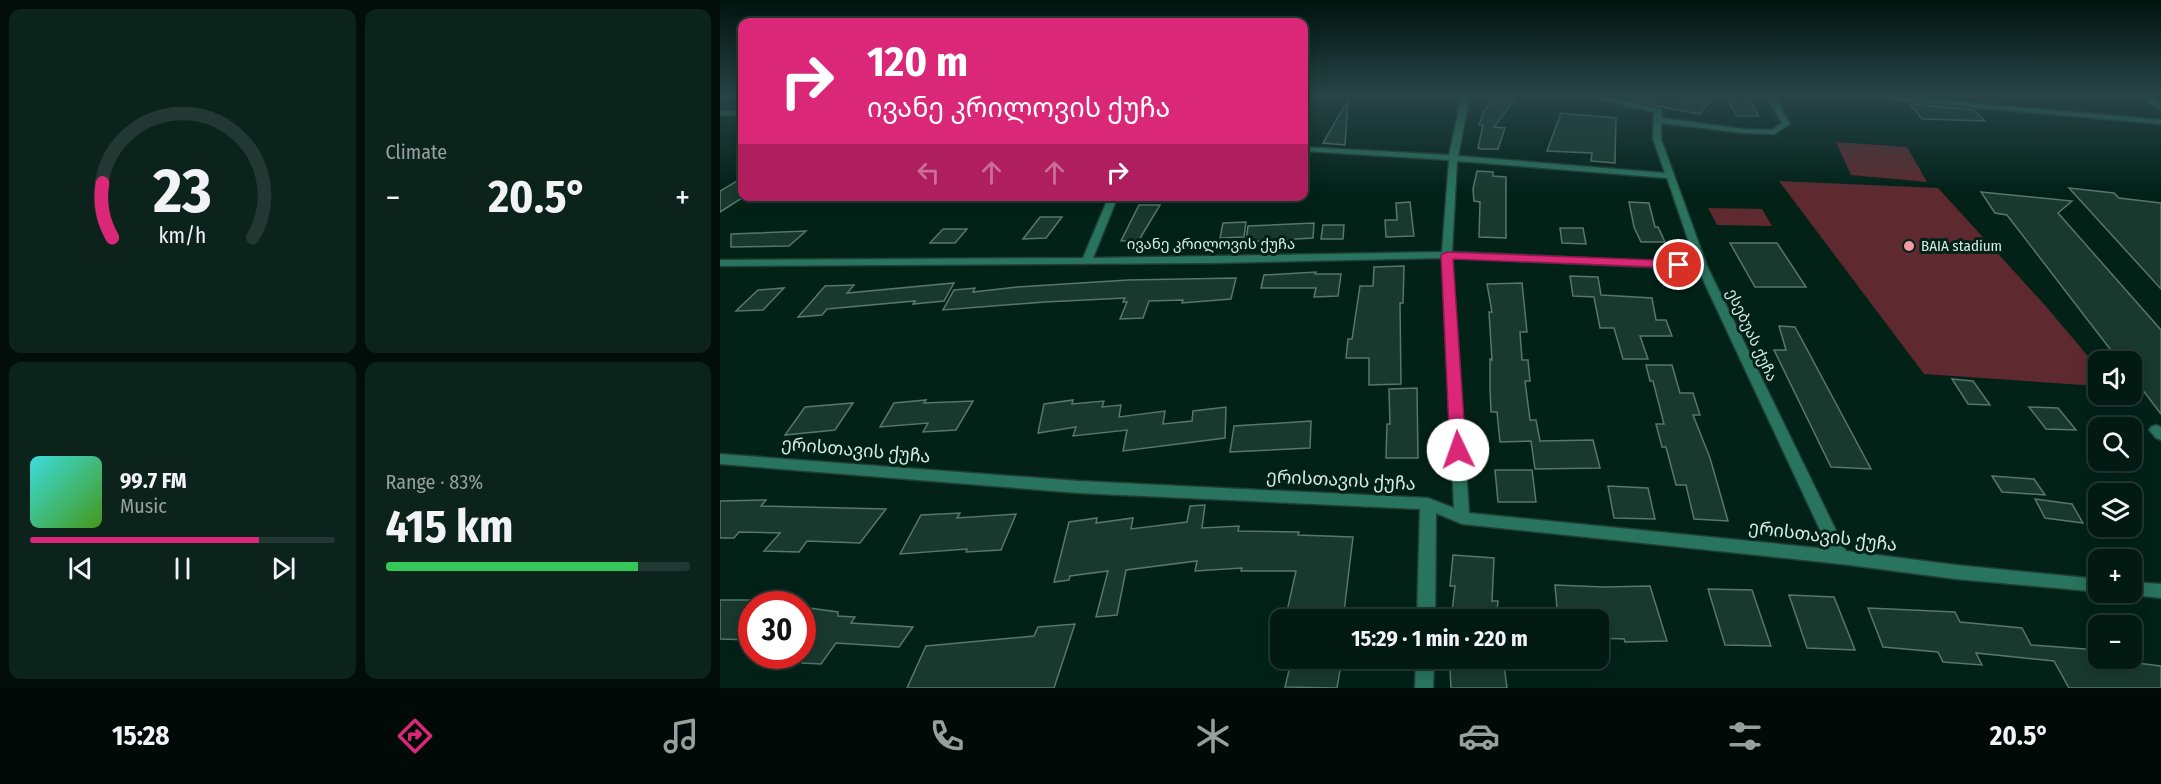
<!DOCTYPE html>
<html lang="en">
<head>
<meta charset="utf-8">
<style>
  :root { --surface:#021a12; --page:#0c231b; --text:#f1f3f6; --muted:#96a19f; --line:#233832; --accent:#db2777 }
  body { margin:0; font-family:"Fira Sans Condensed","Noto Sans Georgian",sans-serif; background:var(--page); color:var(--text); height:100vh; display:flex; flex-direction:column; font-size:22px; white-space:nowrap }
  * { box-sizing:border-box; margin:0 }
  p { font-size:20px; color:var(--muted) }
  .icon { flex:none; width:33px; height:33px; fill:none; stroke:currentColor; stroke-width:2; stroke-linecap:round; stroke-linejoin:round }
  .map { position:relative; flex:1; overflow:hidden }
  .drawer { display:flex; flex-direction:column; gap:9px; padding:9px; background:#010e0a; width:720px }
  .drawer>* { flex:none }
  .guide { position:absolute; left:18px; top:18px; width:570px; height:183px; border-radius:12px; box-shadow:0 3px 15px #0003,0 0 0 2px var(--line); background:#db2777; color:#fff; overflow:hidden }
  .tools { position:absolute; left:1368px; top:351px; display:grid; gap:12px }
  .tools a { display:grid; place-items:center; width:54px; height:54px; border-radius:12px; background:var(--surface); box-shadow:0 3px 15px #0003,0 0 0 2px var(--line); font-size:30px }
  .speed { position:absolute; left:18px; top:591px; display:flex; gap:12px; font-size:30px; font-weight:700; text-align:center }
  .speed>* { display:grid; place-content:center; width:78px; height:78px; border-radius:50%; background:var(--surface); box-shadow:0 3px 15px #0003,0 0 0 2px var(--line); line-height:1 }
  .speed .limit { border:9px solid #d22; background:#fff; color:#111 }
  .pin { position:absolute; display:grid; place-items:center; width:51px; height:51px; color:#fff; margin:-26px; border:3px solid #fff; border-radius:50%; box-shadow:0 2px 6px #0007 }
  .me { position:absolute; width:66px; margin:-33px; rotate:357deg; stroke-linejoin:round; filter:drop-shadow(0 0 4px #0008) }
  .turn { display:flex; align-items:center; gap:21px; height:126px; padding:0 30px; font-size:27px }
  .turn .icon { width:78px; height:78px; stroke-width:2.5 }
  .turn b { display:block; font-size:42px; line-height:51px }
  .lanes { display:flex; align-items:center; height:57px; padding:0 30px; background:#0003; justify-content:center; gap:30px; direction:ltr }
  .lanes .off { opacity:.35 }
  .big { font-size:45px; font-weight:700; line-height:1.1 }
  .drawer .tile { flex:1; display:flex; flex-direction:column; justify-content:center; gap:9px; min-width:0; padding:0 21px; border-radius:12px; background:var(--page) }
  .drawer .dial { align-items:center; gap:0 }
  .dial svg { height:156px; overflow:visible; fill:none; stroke:var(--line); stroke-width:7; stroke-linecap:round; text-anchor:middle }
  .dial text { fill:var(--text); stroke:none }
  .song { display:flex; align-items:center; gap:18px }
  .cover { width:72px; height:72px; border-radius:9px; background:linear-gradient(135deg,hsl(180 70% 55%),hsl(100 70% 35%)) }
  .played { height:6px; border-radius:3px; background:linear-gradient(90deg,var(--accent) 75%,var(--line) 75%) }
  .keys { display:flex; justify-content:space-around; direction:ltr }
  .heat { display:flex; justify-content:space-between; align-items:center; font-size:33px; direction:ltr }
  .charge { height:9px; border-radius:4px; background:linear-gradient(90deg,#34c759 83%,var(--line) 0) }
  .drawer .tiles { flex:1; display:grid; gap:9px; grid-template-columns:repeat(2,1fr) }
  .trip { position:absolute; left:550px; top:609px; width:339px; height:60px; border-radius:12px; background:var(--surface); box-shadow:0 3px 15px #0003,0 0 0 2px var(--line); font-weight:700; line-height:60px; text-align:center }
  .tabs { display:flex; height:96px; justify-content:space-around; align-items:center; background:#010a07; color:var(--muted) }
  .tabs .icon { width:42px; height:42px }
  .tabs .on { color:var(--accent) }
  .tabs b { font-size:27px; color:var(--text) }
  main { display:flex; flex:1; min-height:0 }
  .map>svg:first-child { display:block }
  .green { fill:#5e2a30 }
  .building { fill:#19392e; stroke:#56776b; stroke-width:1.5 }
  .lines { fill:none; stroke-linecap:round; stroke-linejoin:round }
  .street-casing { stroke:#203e34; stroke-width:3 }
  .street { fill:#29745e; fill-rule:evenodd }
  .route { fill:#db2777; stroke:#8e194d; stroke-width:1.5 }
  .poi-dot { fill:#f49aa2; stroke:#022218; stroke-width:2 }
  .labels { text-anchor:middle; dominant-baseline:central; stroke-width:6; stroke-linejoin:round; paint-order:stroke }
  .street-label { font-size:15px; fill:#d8eae3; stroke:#022218 }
  .poi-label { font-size:15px; fill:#d8eae3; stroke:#022218; text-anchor:start }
  .near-street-label { font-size:18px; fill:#d8eae3; stroke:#022218 }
</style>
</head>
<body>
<main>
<section class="drawer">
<div class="tiles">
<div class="tile dial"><svg viewBox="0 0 100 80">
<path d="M14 69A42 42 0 1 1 86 69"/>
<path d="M14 69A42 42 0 0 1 9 41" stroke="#db2777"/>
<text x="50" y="56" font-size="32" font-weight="700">23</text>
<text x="50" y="72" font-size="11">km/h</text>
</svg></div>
<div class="tile"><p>Climate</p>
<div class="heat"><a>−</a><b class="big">20.5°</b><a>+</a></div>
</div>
<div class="tile">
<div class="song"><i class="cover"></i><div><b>99.7 FM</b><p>Music</p></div></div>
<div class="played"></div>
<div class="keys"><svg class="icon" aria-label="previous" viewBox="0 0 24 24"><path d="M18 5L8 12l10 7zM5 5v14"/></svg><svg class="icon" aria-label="pause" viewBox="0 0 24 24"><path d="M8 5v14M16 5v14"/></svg><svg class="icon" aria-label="next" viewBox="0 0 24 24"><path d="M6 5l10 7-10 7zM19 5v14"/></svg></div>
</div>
<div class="tile"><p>Range · 83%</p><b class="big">415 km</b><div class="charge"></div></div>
</div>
</section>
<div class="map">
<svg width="1441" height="688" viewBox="0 0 1441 688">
  <rect width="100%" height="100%" fill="#022218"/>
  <path class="green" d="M1116 142 1187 147 1207 182 1131 175Z
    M1059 181 1218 188 1323 303 1378 368V386L1204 374Z
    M988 208 1042 209 1052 226 997 225Z"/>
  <path class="building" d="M917 95H957L991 101 979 114 917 102Z
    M1005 95H1026L1039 116H1017Z
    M775 97 794 100 774 127 785 128 778 149H761L758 148 763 125H759L764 111Z
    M628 100 625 145 603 143Z
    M1190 104 1253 110 1265 121 1202 119Z
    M841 113 896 118 895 163 871 161 872 153 827 151Z
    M757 171 773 172V176L786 177V238L759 237 760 202 754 201 753 189Z
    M22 178V198L0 212V191Z
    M1349 188 1394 193 1399 198 1441 203V289Z
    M1261 192 1352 201 1338 213 1441 330V414L1412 376V362H1400L1287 215 1275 213Z
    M690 202 694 236 666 237 665 220H677L676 203Z
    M909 202 929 203 935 227H938L945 242H921L914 227Z
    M419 205H440L419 240 401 241Z
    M320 217H342L326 238 303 239Z
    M526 222 524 237 500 238 503 223Z
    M594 223 593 238 526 242 528 226Z
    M603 225H624L623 239H601Z
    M840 228H863L866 244 842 243Z
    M223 229H247L235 243H210Z
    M86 231 69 246 11 247V234Z
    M1010 243H1057L1086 287H1035Z
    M684 266 683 303H680L681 384 649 385V358H626L628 339H632L640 286H653L654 267Z
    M596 272 595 274H621L618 296 594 297 596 288H541L544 275Z
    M850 276 878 277 881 295 932 298 936 320H946L952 336H920L928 359H903L894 328H880L874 297 853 296Z
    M516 278 511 299 462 303 463 300 429 301 423 318 400 319 407 302H403L405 298 325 302 223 310 234 290 255 288 253 292 297 287 408 280Z
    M234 283 224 301 193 304 195 301 107 309 102 315 78 317 105 286 134 285 127 293Z
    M802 283 807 332H800L802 360H808L810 381H805L810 420H816L820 441 873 440 880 468 815 469 811 441 780 442 777 412H771L770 388V359L772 360 769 312H772L767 284Z
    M64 288 43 310 16 311 38 290Z
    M1059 326 1075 327 1151 469 1111 467 1054 350H1066Z
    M926 365H952L960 393H973L980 415H973L990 458 1008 521 974 519 966 485H956L946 447H942L936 424H944L933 381H930Z
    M1232 379 1253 381 1270 405 1248 404Z
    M697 388 698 458H666L667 424H670L669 389Z
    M206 400 204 403 253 401 236 430 203 432 208 423 160 427 174 403Z
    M353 400 352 404 384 401 382 407 401 405 399 417 445 411 443 424 472 421 473 411 506 407 505 438 403 451 407 430 353 436 356 427 318 433 324 404Z
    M133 403 115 430 65 435 85 407Z
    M1309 407 1338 408 1356 430 1326 429Z
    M591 421 590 448 510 452 514 426Z
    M775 470H812L816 502H778Z
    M1272 476 1314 479 1325 495 1282 492Z
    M888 486 928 488 935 519 894 518Z
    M1315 499 1352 504 1363 523 1325 518Z
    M46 500 41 506 166 509 140 543 87 541 79 552 44 551 60 533 19 532 14 538H0V501Z
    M485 505 482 528 519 526 518 531 579 532 578 535 633 537 623 620H565L576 571H521L522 568 475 571 477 561 406 570 397 615 376 617 388 571 350 576 349 580 334 582 349 522 377 518 376 523 413 518 411 529 467 522 470 506Z
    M240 513 237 518 296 514 281 550 246 552 247 549 180 554 201 515Z
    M733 555 774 558 772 601H778L776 620H731L735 586H730Z
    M835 585 884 587 930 586 947 641 905 642 904 639 879 638V620H838Z
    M988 589 1032 590 1051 646 1005 645Z
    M1069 595 1114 597 1135 650 1087 648Z
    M0 600H32V640L0 639Z
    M82 607 118 612V616L135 617 131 623 193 627 179 647 116 643 101 664 82 663Z
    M1148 608 1235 612 1240 622 1302 628 1311 645 1378 650V658L1441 666V688H1349L1334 661 1256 653 1262 665 1223 662 1218 652 1163 647Z
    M355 624 334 688H187L206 646 314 636 318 627Z
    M572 658H622L617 688 565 687Z
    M741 658H783L787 688H731L730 670H740Z"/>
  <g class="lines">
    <g class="street-casing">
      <path id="street" d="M742 95H750L738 156 945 173 933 139 934 112 860 95H874L941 109 942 118 1023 129 1052 130 1062 123 1045 95H1053L1070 124 1054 134 1023 133 941 123V139L987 266 1126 551 1236 565 1378 579 1380 592 1236 579 1121 564 742 524 716 513 715 620H697L700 509 359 493 0 464V454L359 481 708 498 734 508 722 258 493 263 0 266V260L363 258 389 196H398L373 258 722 252 729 160 584 151V147L729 155ZM737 161 947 178 976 263 732 252ZM732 258 978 269 1109 549 749 513Z
        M1132 95H1160L1441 120V124L1136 97Z
        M1418 95H1427L1441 105V110Z
        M0 111H22V115H0Z
        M1436 425 1441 427V440L1436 438 1429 430 1431 427Z
        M1412 582 1441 584V598L1406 594 1405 592H1412Z
        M696 658H714L713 688H695Z"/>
    </g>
    <use href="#street" class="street"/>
  </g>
  <linearGradient id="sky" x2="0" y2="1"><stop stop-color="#01130d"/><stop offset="0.5" stop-color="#284448"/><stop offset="1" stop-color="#284448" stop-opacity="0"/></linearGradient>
  <rect width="1441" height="191" fill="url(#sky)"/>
  <path class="route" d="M727 252 959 261 965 265 959 268 733 259 746 450 744 454H732L730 450 721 255Z"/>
  <circle class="poi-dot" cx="1189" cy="246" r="6"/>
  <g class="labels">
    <g class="street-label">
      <text x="491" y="244">ივანე კრილოვის ქუჩა</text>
      <text transform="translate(1032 335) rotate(65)">ესებუას ქუჩა</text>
    </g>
    <g class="poi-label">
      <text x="1201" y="246">BAIA stadium</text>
    </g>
    <g class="near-street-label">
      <text transform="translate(136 450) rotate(5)">ერისთავის ქუჩა</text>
      <text transform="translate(621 480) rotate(3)">ერისთავის ქუჩა</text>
      <text transform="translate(1103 536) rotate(7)">ერისთავის ქუჩა</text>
    </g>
  </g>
</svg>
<div class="tools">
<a><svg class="icon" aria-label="sound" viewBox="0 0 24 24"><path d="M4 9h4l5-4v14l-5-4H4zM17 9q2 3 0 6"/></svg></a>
<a><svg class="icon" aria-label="search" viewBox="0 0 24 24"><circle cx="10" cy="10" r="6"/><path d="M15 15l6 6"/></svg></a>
<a><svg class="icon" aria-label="layers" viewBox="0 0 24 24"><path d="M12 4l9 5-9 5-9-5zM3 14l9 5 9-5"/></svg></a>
<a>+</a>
<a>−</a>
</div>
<div class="speed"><div class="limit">30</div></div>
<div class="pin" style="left:959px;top:265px;background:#d93025"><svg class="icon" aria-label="arrive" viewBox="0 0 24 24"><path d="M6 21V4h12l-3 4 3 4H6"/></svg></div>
<svg class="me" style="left:738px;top:450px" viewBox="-20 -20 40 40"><circle r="19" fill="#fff"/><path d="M0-13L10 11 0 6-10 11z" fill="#db2777"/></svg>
<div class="trip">15:29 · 1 min · 220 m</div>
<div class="guide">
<div class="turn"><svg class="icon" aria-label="right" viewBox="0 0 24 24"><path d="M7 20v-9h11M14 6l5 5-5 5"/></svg><div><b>120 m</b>ივანე კრილოვის ქუჩა</div></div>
<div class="lanes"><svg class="icon off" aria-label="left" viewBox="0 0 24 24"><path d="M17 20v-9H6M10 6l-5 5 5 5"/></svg><svg class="icon off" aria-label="ahead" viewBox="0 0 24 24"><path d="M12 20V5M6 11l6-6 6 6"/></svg><svg class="icon off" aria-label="ahead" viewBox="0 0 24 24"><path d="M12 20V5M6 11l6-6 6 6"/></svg><svg class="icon" aria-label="right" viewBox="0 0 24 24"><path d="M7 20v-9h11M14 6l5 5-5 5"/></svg></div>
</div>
</div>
</main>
<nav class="tabs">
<b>15:28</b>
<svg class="icon on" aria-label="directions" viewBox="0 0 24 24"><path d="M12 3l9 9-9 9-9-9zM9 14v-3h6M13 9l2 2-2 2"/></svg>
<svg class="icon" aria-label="music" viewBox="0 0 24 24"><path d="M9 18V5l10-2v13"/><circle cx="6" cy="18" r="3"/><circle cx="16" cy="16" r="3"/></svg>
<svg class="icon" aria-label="phone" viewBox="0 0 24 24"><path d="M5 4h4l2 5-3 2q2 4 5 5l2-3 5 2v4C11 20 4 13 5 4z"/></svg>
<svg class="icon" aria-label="climate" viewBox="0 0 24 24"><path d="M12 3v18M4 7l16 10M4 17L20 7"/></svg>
<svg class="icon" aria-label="car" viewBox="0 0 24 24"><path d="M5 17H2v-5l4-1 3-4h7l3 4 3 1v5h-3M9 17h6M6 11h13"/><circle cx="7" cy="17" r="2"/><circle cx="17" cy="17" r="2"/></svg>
<svg class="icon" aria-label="filters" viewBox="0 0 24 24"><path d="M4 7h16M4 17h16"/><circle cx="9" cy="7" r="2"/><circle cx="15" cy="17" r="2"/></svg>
<b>20.5°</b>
</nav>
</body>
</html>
